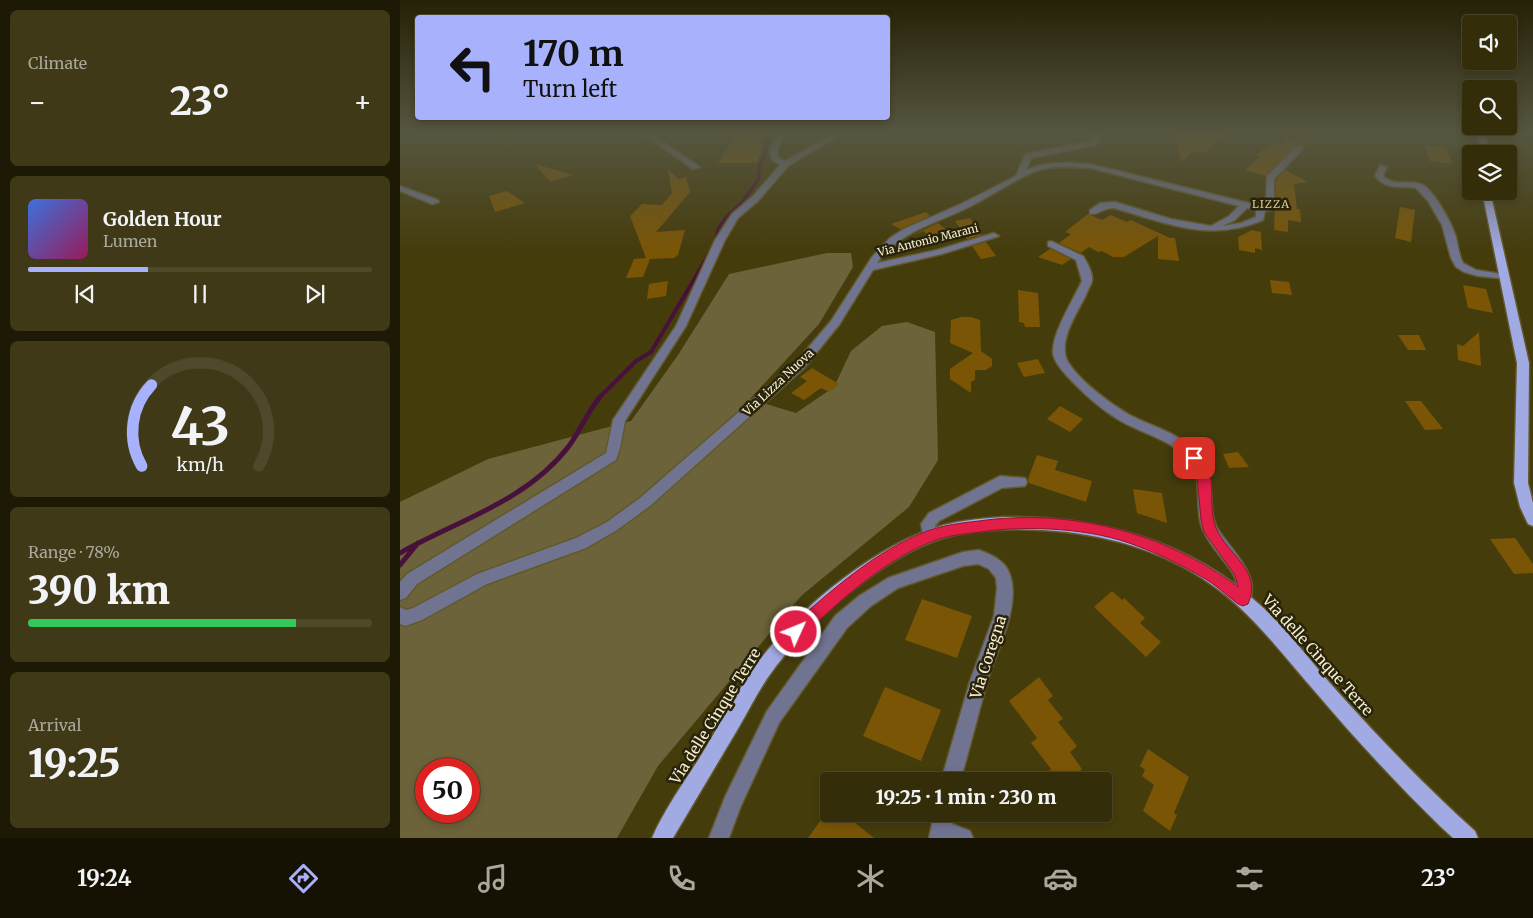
<!DOCTYPE html>
<html lang="en">
<head>
<meta charset="utf-8">
<style>
  :root { --surface:#342d09; --page:#3f3917; --text:#f1f3f6; --muted:#a9a89c; --line:#4e492a; --accent:#a7b1fc }
  body { margin:0; font-family:Merriweather,serif; background:var(--page); color:var(--text); height:100vh; display:flex; flex-direction:column; font-size:19px; white-space:nowrap }
  * { box-sizing:border-box; margin:0 }
  p { font-size:16px; color:var(--muted) }
  .icon { flex:none; width:28px; height:28px; fill:none; stroke:currentColor; stroke-width:2; stroke-linecap:round; stroke-linejoin:round }
  .map { position:relative; flex:1; overflow:hidden }
  .side { display:flex; flex-direction:column; gap:10px; padding:10px; background:#1d1905; width:400px }
  .side>* { flex:none }
  .guide { position:absolute; left:15px; top:15px; width:475px; height:105px; border-radius:5px; box-shadow:0 2px 8px #0003,0 0 0 1px var(--line); background:#a7b1fc; color:#111; overflow:hidden }
  .fabs { position:absolute; left:1062px; top:15px; display:grid; gap:10px }
  .fabs a { display:grid; place-items:center; width:55px; height:55px; border-radius:5px; background:var(--surface); box-shadow:0 2px 8px #0003,0 0 0 1px var(--line); font-size:25px }
  .speed { position:absolute; left:15px; top:758px; display:flex; gap:10px; font-size:25px; font-weight:700; text-align:center }
  .speed>* { display:grid; place-content:center; width:65px; height:65px; border-radius:50%; background:var(--surface); box-shadow:0 2px 8px #0003,0 0 0 1px var(--line); line-height:1 }
  .speed .limit { border:8px solid #d22; background:#fff; color:#111 }
  .pin { position:absolute; display:grid; place-items:center; width:42px; height:42px; color:#fff; margin:-21px; border-radius:10px; box-shadow:0 2px 8px #0006 }
  .me { position:absolute; width:55px; margin:-28px; rotate:46deg; stroke-linejoin:round; filter:drop-shadow(0 0 4px #0008) }
  .turn { display:flex; align-items:center; gap:18px; height:105px; padding:0 25px; font-size:22px }
  .turn .icon { width:65px; height:65px; stroke-width:2.5 }
  .turn b { display:block; font-size:35px; line-height:42px }
  .big { font-size:38px; font-weight:800; line-height:1.1 }
  .side .card { flex:1; display:flex; flex-direction:column; justify-content:center; gap:8px; min-width:0; padding:0 18px; border-radius:8px; background:var(--page) }
  .side .dial { align-items:center; gap:0 }
  .dial svg { height:130px; overflow:visible; fill:none; stroke:var(--line); stroke-width:7; stroke-linecap:round; text-anchor:middle }
  .dial text { fill:var(--text); stroke:none }
  .song { display:flex; align-items:center; gap:15px }
  .cover { width:60px; height:60px; border-radius:8px; background:linear-gradient(135deg,hsl(220 70% 55%),hsl(330 70% 35%)) }
  .played { height:5px; border-radius:2px; background:linear-gradient(90deg,var(--accent) 35%,var(--line) 35%) }
  .keys { display:flex; justify-content:space-around; direction:ltr }
  .heat { display:flex; justify-content:space-between; align-items:center; font-size:28px; direction:ltr }
  .charge { height:8px; border-radius:4px; background:linear-gradient(90deg,#34c759 78%,var(--line) 0) }
  .trip { position:absolute; left:420px; top:772px; width:292px; height:50px; border-radius:5px; background:var(--surface); box-shadow:0 2px 8px #0003,0 0 0 1px var(--line); font-weight:800; line-height:50px; text-align:center }
  .dock { display:flex; height:80px; justify-content:space-around; align-items:center; background:#151204; color:var(--muted) }
  .dock .icon { width:35px; height:35px }
  .dock .active { color:var(--accent) }
  .dock b { font-size:22px; color:var(--text) }
  main { display:flex; flex:1; min-height:0 }
  .map>svg:first-child { display:block }
  .green { fill:#6c633a; fill-rule:evenodd }
  .lines { fill:none; stroke-linecap:round; stroke-linejoin:round }
  .stream-far2 { stroke:#47113b; stroke-width:3 }
  .stream-far1 { stroke:#47113b; stroke-width:4 }
  .stream { stroke:#47113b; stroke-width:5 }
  .building { fill:#7a5506 }
  .minor-casing { stroke:#61592b; stroke-width:3 }
  .major-casing { stroke:#61592b; stroke-width:3 }
  .minor { fill:#707490; fill-rule:evenodd }
  .major { fill:#a2aae3; fill-rule:evenodd }
  .route { fill:#e11d48; stroke:#92132f }
  .labels { text-anchor:middle; dominant-baseline:central; stroke-width:5; stroke-linejoin:round; paint-order:stroke }
  .far-neighbourhood-label { font-size:11px; letter-spacing:1px; fill:#d7ca8c; stroke:#28230a }
  .far-street-label { font-size:11px; fill:#f5efd0; stroke:#28230a }
  .street-label { font-size:12px; fill:#f5efd0; stroke:#28230a }
  .near-street-label { font-size:15px; fill:#f5efd0; stroke:#28230a }
</style>
</head>
<body>
<main>
<section class="side">
<div class="card"><p>Climate</p>
<div class="heat"><a>−</a><b class="big">23°</b><a>+</a></div>
</div>
<div class="card">
<div class="song"><i class="cover"></i><div><b>Golden Hour</b><p>Lumen</p></div></div>
<div class="played"></div>
<div class="keys"><svg class="icon" aria-label="previous" viewBox="0 0 24 24"><path d="M18 5L8 12l10 7zM5 5v14"/></svg><svg class="icon" aria-label="pause" viewBox="0 0 24 24"><path d="M8 5v14M16 5v14"/></svg><svg class="icon" aria-label="next" viewBox="0 0 24 24"><path d="M6 5l10 7-10 7zM19 5v14"/></svg></div>
</div>
<div class="card dial"><svg viewBox="0 0 100 80">
<path d="M14 69A42 42 0 1 1 86 69"/>
<path d="M14 69A42 42 0 0 1 20 19" stroke="#a7b1fc"/>
<text x="50" y="56" font-size="32" font-weight="700">43</text>
<text x="50" y="72" font-size="11">km/h</text>
</svg></div>
<div class="card"><p>Range · 78%</p><b class="big">390 km</b><div class="charge"></div></div>
<div class="card"><p>Arrival</p><b class="big">19:25</b></div>
</section>
<div class="map">
<svg width="1133" height="838" viewBox="0 0 1133 838">
  <rect width="100%" height="100%" fill="#453c0c"/>
  <path class="green" d="M427 253H451L453 267 419 324 350 399 396 413 434 387 451 351 482 326 507 322 535 332 538 460 509 507 401 596 258 766 217 838H0V502L88 459 231 421 278 355 329 274ZM26 769H69V811H26Z"/>
  <g class="lines">
    <path class="stream-far2" d="M316 240 318 229 325 218 344 200 359 178V167L364 156 368 133
      M311 250 313 247"/>
    <path class="stream-far1" d="M198 399 236 361 251 352 312 249"/>
    <path class="stream" d="M0 553C58 520 126 502 169 446 180 431 187 413 199 398
      M0 565 18 543"/>
  </g>
  <path class="building" d="M338 133H354L363 147 357 163H318Z
    M774 133H826L804 154 793 151 781 162Z
    M886 140 908 143 904 146 896 145 865 176 845 170 860 157 853 156 874 143 880 146Z
    M1025 145 1046 148 1052 164 1030 161Z
    M135 164 173 175 150 182Z
    M268 170 279 179 286 177 290 192 256 232 285 230 278 255 274 258 250 259 243 277 226 278 234 259 246 258 230 216 242 204 262 205 272 193Z
    M885 170 908 182 894 184 897 209H900L901 222 888 220V232L874 230 876 180Z
    M107 191 125 203 95 212 89 196Z
    M1000 207 1015 210 1011 242 995 238Z
    M526 212 530 216 500 229 491 224Z
    M688 214 702 220 711 215 727 222 731 220 770 238H775L779 261 758 259V236L724 257H713L702 251 698 252 689 247 681 253 659 243 671 234 665 232Z
    M570 218 581 235 567 239 555 221Z
    M538 223 548 231 528 236 524 231 511 236Z
    M852 230 861 232 862 250 855 248V253L839 250 838 237Z
    M586 242 596 256 581 259 572 246Z
    M650 249 671 259 662 265 638 257Z
    M870 280 889 282 892 295 872 293Z
    M268 281 266 296 247 299 249 284Z
    M1063 285 1086 289 1093 313 1068 308Z
    M618 290 638 293 640 327H625L624 323 619 322Z
    M561 317H571L580 320 581 351 592 359V366L586 370H575V380L571 382V393L550 379V369L573 353 550 343 551 320Z
    M1079 332 1081 366 1058 360 1057 344 1063 346Z
    M998 335H1019L1026 350H1008Z
    M638 359 645 373 624 377 617 363Z
    M412 368 439 384 429 392 421 388 404 400 391 393 407 381 400 377Z
    M1005 401H1021L1043 429 1025 430Z
    M660 406 683 419 670 432 647 419Z
    M838 452 849 467 829 468 823 454Z
    M637 455 658 461 655 470 692 481 686 502 629 483 628 479Z
    M733 489 762 493 767 523 737 513Z
    M1115 538 1133 564V573L1114 574 1090 539Z
    M712 591 722 600 724 598 745 618 740 623 761 642 746 657 694 607Z
    M522 599 572 616 557 658 505 640Z
    M639 677 653 696 648 700 663 719 658 722 677 746 670 752 682 769 669 781H638L651 769 631 743 637 738 609 701Z
    M485 687 541 710 521 761 463 736Z
    M748 749 789 777 774 813 777 815 770 831 743 811 754 785 742 776 745 770 740 766Z
    M425 814H444L474 838H408Z"/>
  <g class="lines">
    <g class="minor-casing">
      <path id="minor" d="M242 133H250L300 167 293 169Z
        M377 133H385L378 148V157L385 161 435 133H444L388 166 359 200 338 218 325 240 286 326 225 421 220 448 216 460 17 584 6 598 0 600V582L7 574 206 453 213 420 276 326 315 240 332 214 353 196 380 165 372 160 369 152Z
        M692 133H700V140L696 145 631 158 626 170C645 161 670 162 690 164L861 206 866 205 867 176 897 146 904 148 874 179V205L871 210 865 211 863 220C810 243 766 223 714 208 703 208 698 215 690 214V210L700 203 715 202 771 219 811 226 829 216 839 206 690 168C673 167 653 165 636 171 614 180 593 195 571 206 538 223 499 231 477 263L537 250 594 233 599 236 542 254 473 270 439 325 404 368 250 506 217 530 186 548 87 584 22 620 5 626 0 624V607L6 610 13 608 77 574 176 538 207 522 240 498 396 362 431 321 472 257 490 238 504 229 563 203 616 176 625 154 691 141ZM847 208 856 210V217L841 223 822 226 835 220Z
        M980 165 987 167 983 176C995 188 1009 178 1023 185 1035 192 1052 224 1056 237 1058 246 1059 255 1063 263L1076 270 1108 275V279L1078 276 1064 272 1056 267 1051 258 1042 225 1028 201 1016 188C1000 185 987 191 975 176Z
        M0 186 38 200 39 202 32 204 0 191Z
        M651 241 683 256C687 262 693 273 692 281 691 285 687 291 686 295 677 313 657 342 668 362 680 381 708 402 728 414 752 427 778 432 797 453 820 477 804 509 819 531 834 553 861 576 849 604L843 606 837 604C833 595 839 585 834 575 823 557 805 542 800 521 796 501 802 479 790 462 773 439 742 434 719 420 699 408 683 393 667 376 662 370 652 360 653 350 654 330 673 300 682 281L676 260 648 246V242Z
        M600 476 625 478 627 482 625 486 602 488 539 521 535 526 536 536 534 540 529 542 524 540 521 524 529 513Z
        M579 550C592 555 606 561 610 575 621 607 596 651 587 682 578 715 570 748 560 781H541L570 681 594 616 597 588 596 578 589 569 578 564 563 566 498 588 471 606 447 628 379 723 340 808 329 838H309L325 797 367 711 435 616 459 596 488 578 563 552Z
        M534 814H554L552 824 570 831 573 838H529Z"/>
    </g>
    <g class="major-casing">
      <path id="major" d="M1078 133H1086L1088 154H1080Z
        M1082 191H1090L1129 363 1128 483 1133 503V526L1128 524 1120 507 1114 483 1117 363Z
        M604 517C697 516 789 540 859 604 888 630 911 662 937 691 981 740 1026 787 1075 831L1078 838H1053L1041 827C998 785 957 741 918 695 886 659 858 620 819 590 772 554 714 536 656 531 619 528 579 528 543 538 484 556 411 620 374 669 360 687 350 708 339 727 317 764 295 801 273 838H252C265 807 289 776 306 747 324 717 341 684 362 657 405 603 477 544 544 525 564 520 584 518 604 517Z"/>
    </g>
    <use href="#minor" class="minor"/>
    <use href="#major" class="major"/>
  </g>
  <linearGradient id="sky" x2="0" y2="1"><stop stop-color="#262107"/><stop offset="0.53" stop-color="#565640"/><stop offset="1" stop-color="#565640" stop-opacity="0"/></linearGradient>
  <rect width="1133" height="251" fill="url(#sky)"/>
  <path class="route" d="M794 453 798 455C801 461 808 468 810 474 814 491 809 511 816 528 827 554 863 571 848 604L843 606 838 604C826 595 815 584 802 577 782 565 759 554 737 546 693 528 627 525 580 532 565 534 550 535 536 540 484 559 441 600 401 637L396 639 391 637 389 632 391 626C432 590 475 551 527 531 544 525 561 523 579 521 670 508 764 532 838 587L835 575 804 532 801 520 797 475 787 458 789 455Z"/>
  <g class="labels">
    <g class="far-neighbourhood-label">
      <text x="871" y="204">LIZZA</text>
    </g>
    <g class="far-street-label">
      <text transform="translate(528 240) rotate(-14)">Via Antonio Marani</text>
    </g>
    <g class="street-label">
      <text transform="translate(378 382) rotate(-43)">Via Lizza Nuova</text>
    </g>
    <g class="near-street-label">
      <text transform="translate(918 655) rotate(48)">Via delle Cinque Terre</text>
      <text transform="translate(588 657) rotate(-72)">Via Coregna</text>
      <text transform="translate(315 716) rotate(-58)">Via delle Cinque Terre</text>
    </g>
  </g>
</svg>
<div class="fabs">
<a><svg class="icon" aria-label="sound" viewBox="0 0 24 24"><path d="M4 9h4l5-4v14l-5-4H4zM17 9q2 3 0 6"/></svg></a>
<a><svg class="icon" aria-label="search" viewBox="0 0 24 24"><circle cx="10" cy="10" r="6"/><path d="M15 15l6 6"/></svg></a>
<a><svg class="icon" aria-label="layers" viewBox="0 0 24 24"><path d="M12 4l9 5-9 5-9-5zM3 14l9 5 9-5"/></svg></a>
</div>
<div class="speed"><div class="limit">50</div></div>
<div class="pin" style="left:794px;top:458px;background:#d93025"><svg class="icon" aria-label="arrive" viewBox="0 0 24 24"><path d="M6 21V4h12l-3 4 3 4H6"/></svg></div>
<svg class="me" style="left:396px;top:632px" viewBox="-20 -20 40 40"><circle r="17" fill="#e11d48" stroke="#fff" stroke-width="3"/><path d="M0-11L8 9 0 5-8 9z" fill="#fff"/></svg>
<div class="trip">19:25 · 1 min · 230 m</div>
<div class="guide">
<div class="turn"><svg class="icon" aria-label="left" viewBox="0 0 24 24"><path d="M17 20v-9H6M10 6l-5 5 5 5"/></svg><div><b>170 m</b>Turn left</div></div>
</div>
</div>
</main>
<nav class="dock">
<b>19:24</b>
<svg class="icon active" aria-label="directions" viewBox="0 0 24 24"><path d="M12 3l9 9-9 9-9-9zM9 14v-3h6M13 9l2 2-2 2"/></svg>
<svg class="icon" aria-label="music" viewBox="0 0 24 24"><path d="M9 18V5l10-2v13"/><circle cx="6" cy="18" r="3"/><circle cx="16" cy="16" r="3"/></svg>
<svg class="icon" aria-label="phone" viewBox="0 0 24 24"><path d="M5 4h4l2 5-3 2q2 4 5 5l2-3 5 2v4C11 20 4 13 5 4z"/></svg>
<svg class="icon" aria-label="climate" viewBox="0 0 24 24"><path d="M12 3v18M4 7l16 10M4 17L20 7"/></svg>
<svg class="icon" aria-label="car" viewBox="0 0 24 24"><path d="M5 17H2v-5l4-1 3-4h7l3 4 3 1v5h-3M9 17h6M6 11h13"/><circle cx="7" cy="17" r="2"/><circle cx="17" cy="17" r="2"/></svg>
<svg class="icon" aria-label="filters" viewBox="0 0 24 24"><path d="M4 7h16M4 17h16"/><circle cx="9" cy="7" r="2"/><circle cx="15" cy="17" r="2"/></svg>
<b>23°</b>
</nav>
</body>
</html>
